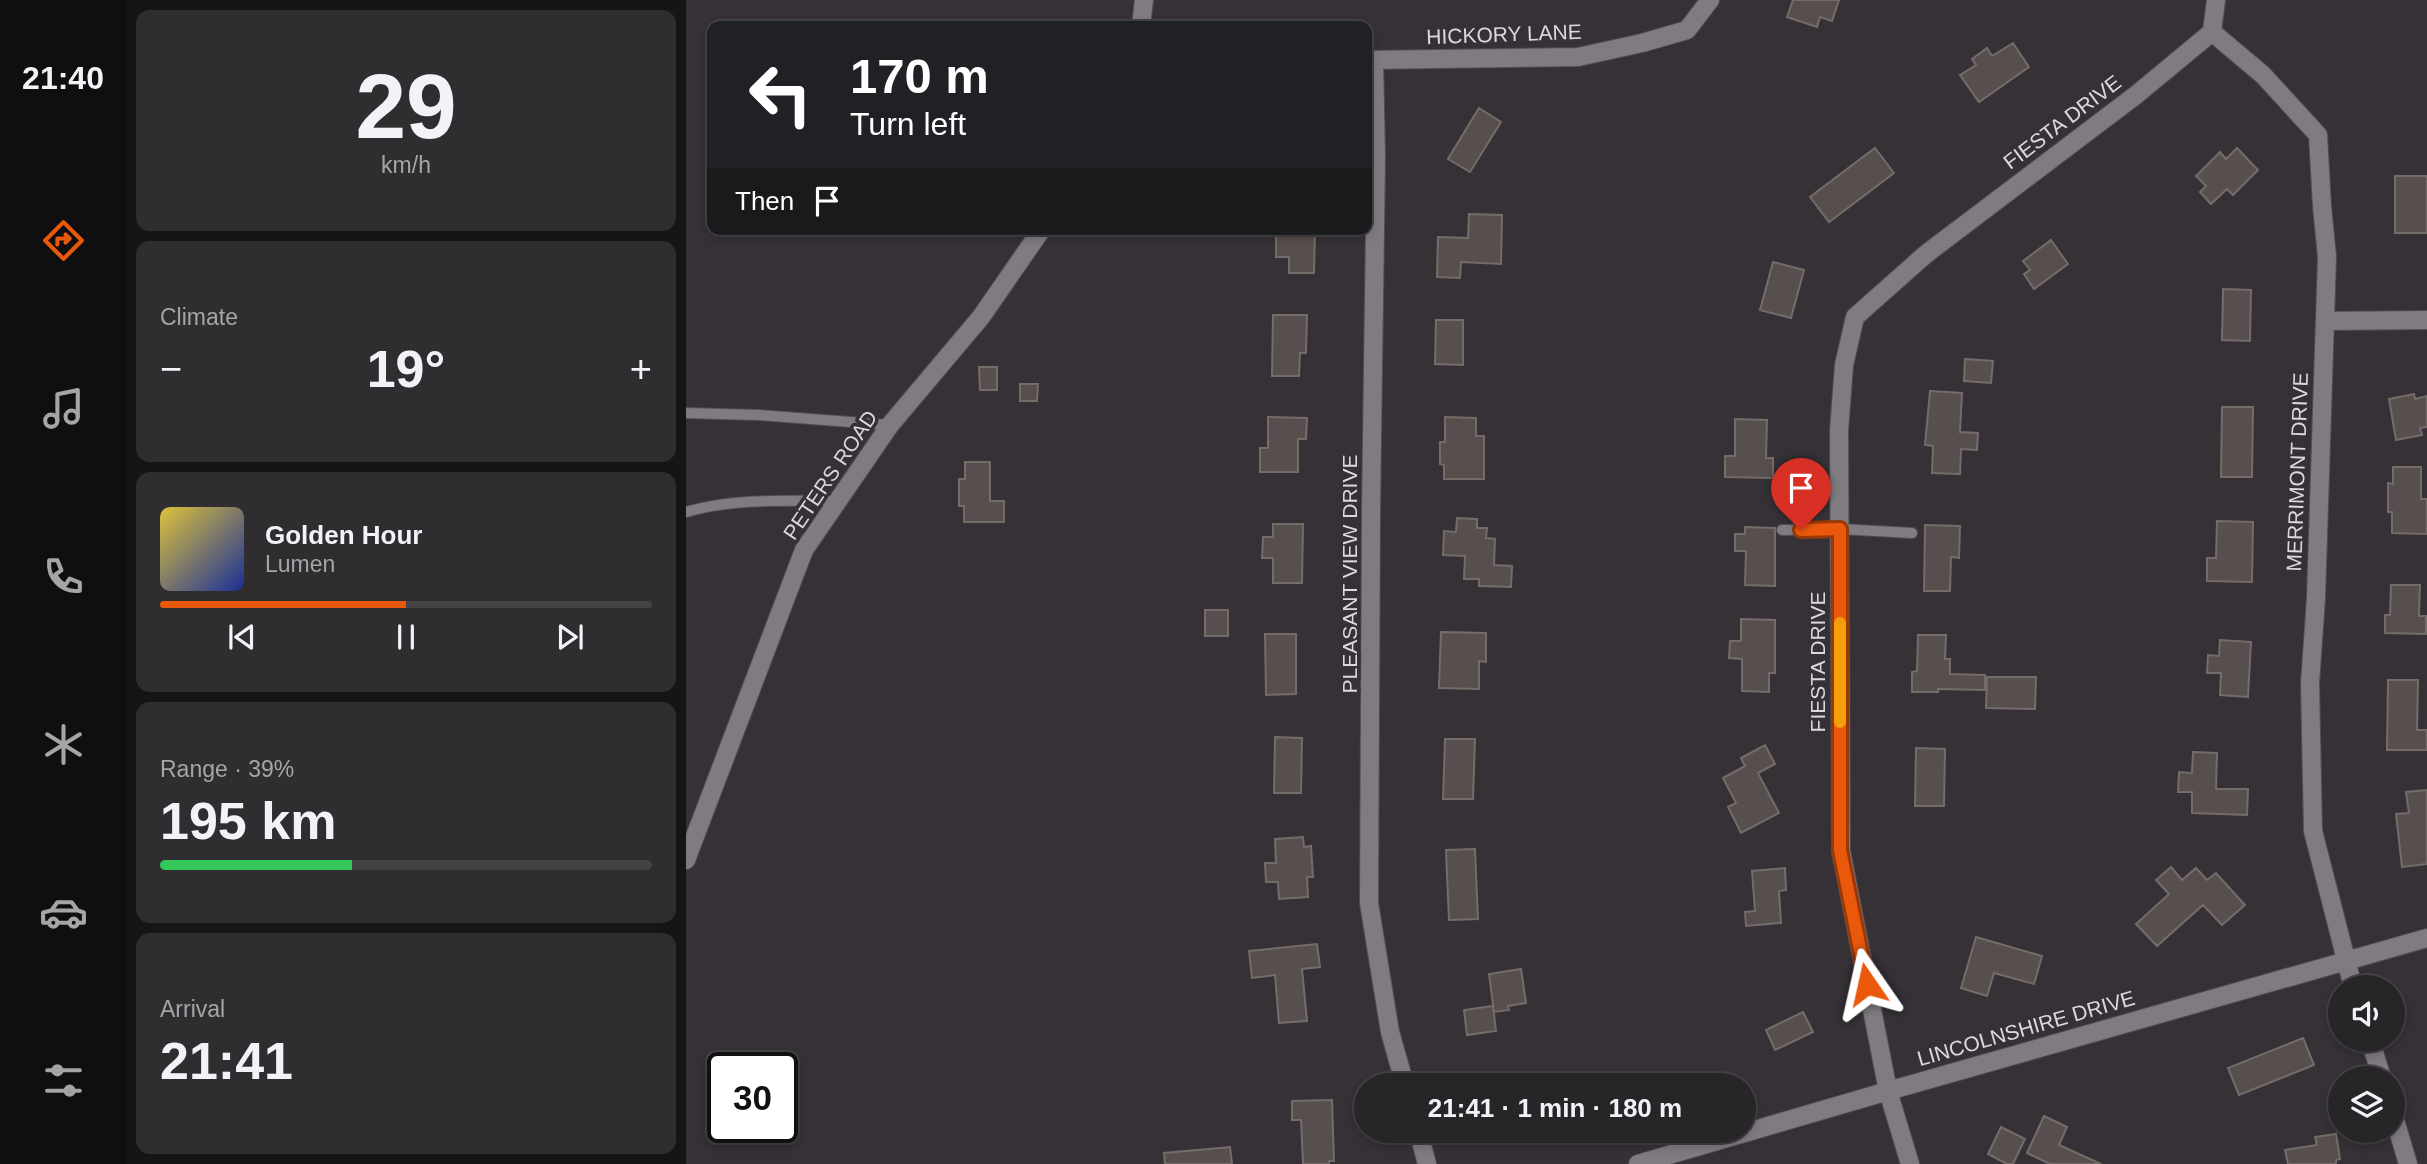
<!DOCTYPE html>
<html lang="en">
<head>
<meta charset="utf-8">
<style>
  :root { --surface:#282528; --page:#302d30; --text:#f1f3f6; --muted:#a5a5a8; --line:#444245; --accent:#ea580c }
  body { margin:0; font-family:Helvetica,sans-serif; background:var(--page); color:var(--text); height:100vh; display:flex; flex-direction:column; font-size:26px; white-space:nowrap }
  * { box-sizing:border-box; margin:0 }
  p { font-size:23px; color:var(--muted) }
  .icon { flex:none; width:38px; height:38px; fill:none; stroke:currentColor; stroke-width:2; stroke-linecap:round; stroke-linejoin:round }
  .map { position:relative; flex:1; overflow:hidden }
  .panel { display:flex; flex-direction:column; gap:10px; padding:10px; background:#161416; width:560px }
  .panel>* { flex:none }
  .banner { position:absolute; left:21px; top:21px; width:665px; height:214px; border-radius:14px; box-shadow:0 4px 10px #0003,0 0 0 2px var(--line); background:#202124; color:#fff; overflow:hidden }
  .tools { position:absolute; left:1642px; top:975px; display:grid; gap:14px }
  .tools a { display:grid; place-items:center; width:77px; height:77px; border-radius:50%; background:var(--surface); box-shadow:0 4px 10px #0003,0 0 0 2px var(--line); font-size:35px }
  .speed { position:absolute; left:21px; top:1052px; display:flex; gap:14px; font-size:35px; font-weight:700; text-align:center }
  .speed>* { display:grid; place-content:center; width:91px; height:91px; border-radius:50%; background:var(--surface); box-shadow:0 4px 10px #0003,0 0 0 2px var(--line); line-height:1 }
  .speed .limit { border:4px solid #111; border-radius:10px; background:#fff; color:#111 }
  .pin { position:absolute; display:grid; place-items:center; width:60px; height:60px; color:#fff; margin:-72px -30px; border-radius:50% 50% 50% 0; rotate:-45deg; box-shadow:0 0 7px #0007 }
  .pin .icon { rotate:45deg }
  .me { position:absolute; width:77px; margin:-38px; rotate:349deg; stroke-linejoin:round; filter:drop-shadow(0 0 5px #0008) }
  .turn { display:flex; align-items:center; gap:24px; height:147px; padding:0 28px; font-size:32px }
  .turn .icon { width:91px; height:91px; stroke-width:2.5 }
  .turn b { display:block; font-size:49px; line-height:60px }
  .then { display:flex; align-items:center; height:66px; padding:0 28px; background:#0003; gap:14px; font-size:26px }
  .big { font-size:52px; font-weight:600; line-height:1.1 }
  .panel .tile { flex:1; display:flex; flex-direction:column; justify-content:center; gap:10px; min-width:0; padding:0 24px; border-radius:14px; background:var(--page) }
  .panel .dial { align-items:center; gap:0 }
  .dial b { font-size:91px; line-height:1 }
  .song { display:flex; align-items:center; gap:21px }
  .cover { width:84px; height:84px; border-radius:10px; background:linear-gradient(135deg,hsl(50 70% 55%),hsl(230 70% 35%)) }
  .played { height:7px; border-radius:4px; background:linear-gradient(90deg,var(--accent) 50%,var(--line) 50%) }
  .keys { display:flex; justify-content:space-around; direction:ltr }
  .heat { display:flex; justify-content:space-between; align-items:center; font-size:38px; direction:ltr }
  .charge { height:10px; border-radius:5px; background:linear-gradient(90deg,#34c759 39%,var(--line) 0) }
  .trip { position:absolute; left:668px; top:1073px; width:402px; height:70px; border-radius:35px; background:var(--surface); box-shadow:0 4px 10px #0003,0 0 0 2px var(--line); font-weight:600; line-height:70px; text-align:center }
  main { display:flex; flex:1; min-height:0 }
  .tab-bar { display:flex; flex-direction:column; width:126px; justify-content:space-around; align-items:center; background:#100f10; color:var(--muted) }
  .tab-bar .icon { width:49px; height:49px }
  .tab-bar .active { color:var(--accent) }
  .tab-bar b { font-size:32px; color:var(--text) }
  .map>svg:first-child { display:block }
  .building { fill:#574f4d; stroke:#756c6a; stroke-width:2 }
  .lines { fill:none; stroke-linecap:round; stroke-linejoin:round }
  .service-casing { stroke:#524f53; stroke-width:12 }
  .minor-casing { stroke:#524f53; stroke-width:20 }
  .tertiary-casing { stroke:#524f53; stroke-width:20 }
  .service { stroke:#807b81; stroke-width:10 }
  .minor { stroke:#807b81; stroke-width:18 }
  .tertiary { stroke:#807b81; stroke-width:18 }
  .route-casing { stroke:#983908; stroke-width:18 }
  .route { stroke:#ea580c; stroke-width:12 }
  .slow { stroke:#f59e0b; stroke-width:12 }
  .labels { text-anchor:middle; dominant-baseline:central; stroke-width:7; stroke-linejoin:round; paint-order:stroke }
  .street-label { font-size:21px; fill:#dcd9dc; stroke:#353136 }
</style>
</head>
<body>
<main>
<nav class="tab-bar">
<b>21:40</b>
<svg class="icon active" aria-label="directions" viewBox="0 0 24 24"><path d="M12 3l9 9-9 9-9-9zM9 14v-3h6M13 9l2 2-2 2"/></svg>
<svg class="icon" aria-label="music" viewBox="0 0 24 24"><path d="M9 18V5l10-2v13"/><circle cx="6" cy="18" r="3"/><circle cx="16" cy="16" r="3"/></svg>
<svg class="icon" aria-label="phone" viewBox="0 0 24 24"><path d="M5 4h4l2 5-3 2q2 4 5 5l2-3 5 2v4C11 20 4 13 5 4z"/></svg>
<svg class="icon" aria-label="climate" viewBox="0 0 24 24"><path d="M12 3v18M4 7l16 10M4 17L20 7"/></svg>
<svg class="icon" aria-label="car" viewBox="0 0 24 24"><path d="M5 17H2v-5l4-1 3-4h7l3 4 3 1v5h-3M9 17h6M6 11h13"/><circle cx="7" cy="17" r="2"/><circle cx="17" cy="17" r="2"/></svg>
<svg class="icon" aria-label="filters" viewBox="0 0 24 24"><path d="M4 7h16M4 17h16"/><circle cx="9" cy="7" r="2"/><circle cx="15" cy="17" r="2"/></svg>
</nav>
<section class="panel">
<div class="tile dial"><b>29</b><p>km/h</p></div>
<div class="tile"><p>Climate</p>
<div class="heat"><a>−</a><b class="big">19°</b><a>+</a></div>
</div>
<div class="tile">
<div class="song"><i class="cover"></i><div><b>Golden Hour</b><p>Lumen</p></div></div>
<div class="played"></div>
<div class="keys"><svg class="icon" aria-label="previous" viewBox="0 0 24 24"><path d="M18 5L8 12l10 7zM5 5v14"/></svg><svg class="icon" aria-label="pause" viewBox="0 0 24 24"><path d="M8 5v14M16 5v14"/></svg><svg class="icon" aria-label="next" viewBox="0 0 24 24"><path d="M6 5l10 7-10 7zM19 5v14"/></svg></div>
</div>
<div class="tile"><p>Range · 39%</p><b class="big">195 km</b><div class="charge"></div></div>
<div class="tile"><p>Arrival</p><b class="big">21:41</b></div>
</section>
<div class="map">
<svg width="1741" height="1164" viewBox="0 0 1741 1164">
  <rect width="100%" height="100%" fill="#353136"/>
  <path class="building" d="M1107 0H1153L1146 21 1134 17 1131 27 1101 17Z
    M1327 43 1343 67 1293 102 1274 75 1290 65 1286 59 1301 48 1306 56Z
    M793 108 815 122 784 172 762 159Z
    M1189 148 1208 173 1143 222 1124 197Z
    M1551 148 1572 170 1547 195 1541 189 1525 204 1514 192 1520 186 1510 176 1534 152 1540 159Z
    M1709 176H1741V233H1709Z
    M783 214 816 215 815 264 775 262 774 278 751 277 752 237 782 238Z
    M590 229H629L628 273H603V257H590Z
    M1365 240 1382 264 1348 289 1338 274 1344 270 1337 261Z
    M1087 262 1118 270 1105 318 1074 310Z
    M1537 289 1565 290 1564 341 1536 340Z
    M587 315H621L620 353H614L613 376H586Z
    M750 320H777V365L749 364Z
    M1279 359 1307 361 1305 383 1278 381Z
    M293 367H311V390H294Z
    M334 384H352L351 401H334Z
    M1244 391 1276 393 1274 432 1292 433 1291 450 1275 449 1274 474 1246 473 1247 446 1239 445Z
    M1728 394 1729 399 1741 396V427L1734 428 1736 435 1710 440 1703 399Z
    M1536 407H1567L1566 477H1535Z
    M582 417 621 418 620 439H612V472H574V448H582Z
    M759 417 790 418V436H798V479H758V465L754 464V442H759Z
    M1049 419 1081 420 1080 458H1087V478L1039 477V456H1049Z
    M279 462H304V501H318V522H278V506H273V479H279Z
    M1707 467H1735V499H1741V534L1706 533V512H1702V483L1707 484Z
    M771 518 791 519V528H801L800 538 809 539 808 565 826 566 825 587 793 586V579H778L779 556 757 555 758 531 770 532Z
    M1531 521 1567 522 1566 582 1521 581V558H1530Z
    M587 524H617L616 583H587V558H576L577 537H587Z
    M1239 525 1274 526 1273 558 1265 557 1264 591H1238Z
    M1059 527 1089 528V586L1059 585 1060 551H1049V534H1059Z
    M1705 585H1734L1733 616H1740V634L1699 633V615H1704Z
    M519 610H542V636H519Z
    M1055 619 1089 620V673H1083V692L1056 691V659L1043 658 1044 641H1055Z
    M755 632 800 633V662L793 661V689L753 688Z
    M579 634H610V694L580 695Z
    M1232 635H1260L1259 659H1264V674L1299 675V690L1252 689V692H1226V672L1231 671Z
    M1534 640 1565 642 1562 697 1534 695 1535 673H1521L1522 655 1533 656Z
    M1301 677H1350L1349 709 1300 708Z
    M1702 680H1732L1731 730H1741V750H1701Z
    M589 737 616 738 615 793H588Z
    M759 739H789L787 799H757Z
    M1079 745 1089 764 1072 773 1093 813 1055 833 1042 807 1050 803 1037 778 1059 766 1055 758Z
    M1230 748 1259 749 1258 806H1229Z
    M1507 752 1531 753 1530 789H1562L1561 815 1506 813V792H1492L1493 772 1506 773Z
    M1741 790V864L1716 867 1710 814 1723 813 1720 792Z
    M617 837 618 847 625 846 627 877H621L622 897 593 899 592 882H580L579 863H590L589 839Z
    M789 849 792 919 763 920 760 850Z
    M1485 867 1496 880 1510 868 1521 880 1530 873 1559 905 1536 925 1517 905 1471 946 1450 924 1483 894 1470 880Z
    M1099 868 1100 890 1093 891 1095 923 1060 926 1059 912 1069 911 1066 871Z
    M1290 937 1356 956 1348 984 1308 973 1301 996 1275 988Z
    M631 944 634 967 616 969 621 1021 593 1023 589 975 566 978 563 951Z
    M835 969 840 1003 822 1006 823 1010 808 1012 803 974Z
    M807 1006 810 1031 781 1035 778 1010Z
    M1117 1012 1127 1032 1089 1050 1080 1030Z
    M1617 1038 1628 1065 1553 1095 1542 1068Z
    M646 1100 648 1161H643V1164H617L615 1120H606V1101Z
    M1358 1116 1381 1127 1373 1145 1415 1164H1364L1341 1153Z
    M1315 1127 1339 1139 1327 1164H1321L1302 1154Z
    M1650 1134 1654 1159 1650 1160V1164H1602L1599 1150 1631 1145 1629 1137Z
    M544 1147 546 1164H479L478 1153Z"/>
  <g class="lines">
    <g class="service-casing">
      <path id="service" d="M0 413 73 415 204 425
        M0 512C48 498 101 501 151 501
        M1096 530 1154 529 1226 533"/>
    </g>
    <g class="minor-casing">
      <path id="minor" d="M1526 32 1577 75 1632 135 1636 206 1641 257 1630 598 1624 683 1627 831 1667 987
        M1526 32 1530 0
        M681 60 892 57 956 43 1001 30 1024 0
        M688 60 690 157 685 510 683 903 704 1032 719 1085
        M1640 321 1741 320
        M1684 1040 1696 1078
        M1706 1110 1722 1164
        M732 1130 741 1164
        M952 1164 1202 1091 1741 938
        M1224 1164 1202 1091 1155 851 1153 431 1158 365 1169 317 1240 254 1450 95 1526 32"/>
    </g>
    <g class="tertiary-casing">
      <path id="tertiary" d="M455 26 458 0
        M0 860 118 550 204 425 295 317 356 229"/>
    </g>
    <use href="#service" class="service"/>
    <use href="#minor" class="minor"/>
    <use href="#tertiary" class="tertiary"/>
  </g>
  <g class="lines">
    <g class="route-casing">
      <path id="route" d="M1115 530 1154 529V850L1181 984"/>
    </g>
    <use href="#route" class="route"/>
    <path class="slow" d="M1154 623V722"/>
  </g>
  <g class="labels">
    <g class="street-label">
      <text transform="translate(818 34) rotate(-2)">HICKORY LANE</text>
      <text transform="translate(1376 122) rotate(-37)">FIESTA DRIVE</text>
      <text transform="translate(1611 472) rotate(-88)">MERRIMONT DRIVE</text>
      <text transform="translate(144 475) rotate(-56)">PETERS ROAD</text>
      <text transform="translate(663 574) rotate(-90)">PLEASANT VIEW DRIVE</text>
      <text transform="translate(1131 662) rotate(-90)">FIESTA DRIVE</text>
      <text transform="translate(1340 1028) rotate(-16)">LINCOLNSHIRE DRIVE</text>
    </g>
  </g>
</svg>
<div class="tools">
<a><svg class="icon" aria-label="sound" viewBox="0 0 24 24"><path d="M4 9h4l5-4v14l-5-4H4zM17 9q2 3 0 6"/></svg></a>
<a><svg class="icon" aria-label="layers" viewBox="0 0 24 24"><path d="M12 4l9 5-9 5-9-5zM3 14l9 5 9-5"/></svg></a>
</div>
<div class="speed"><div class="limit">30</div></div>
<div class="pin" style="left:1115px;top:530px;background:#d93025"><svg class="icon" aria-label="arrive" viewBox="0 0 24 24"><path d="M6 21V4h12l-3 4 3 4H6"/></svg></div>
<svg class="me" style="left:1181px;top:984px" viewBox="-20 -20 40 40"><path d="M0-17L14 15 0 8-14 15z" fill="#ea580c" stroke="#fff" stroke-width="4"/></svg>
<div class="trip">21:41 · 1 min · 180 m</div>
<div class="banner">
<div class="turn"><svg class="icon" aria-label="left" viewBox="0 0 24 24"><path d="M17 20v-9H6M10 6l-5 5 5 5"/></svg><div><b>170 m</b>Turn left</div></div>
<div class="then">Then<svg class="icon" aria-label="arrive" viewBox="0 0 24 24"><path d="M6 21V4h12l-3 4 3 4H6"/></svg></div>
</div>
</div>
</main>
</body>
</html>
